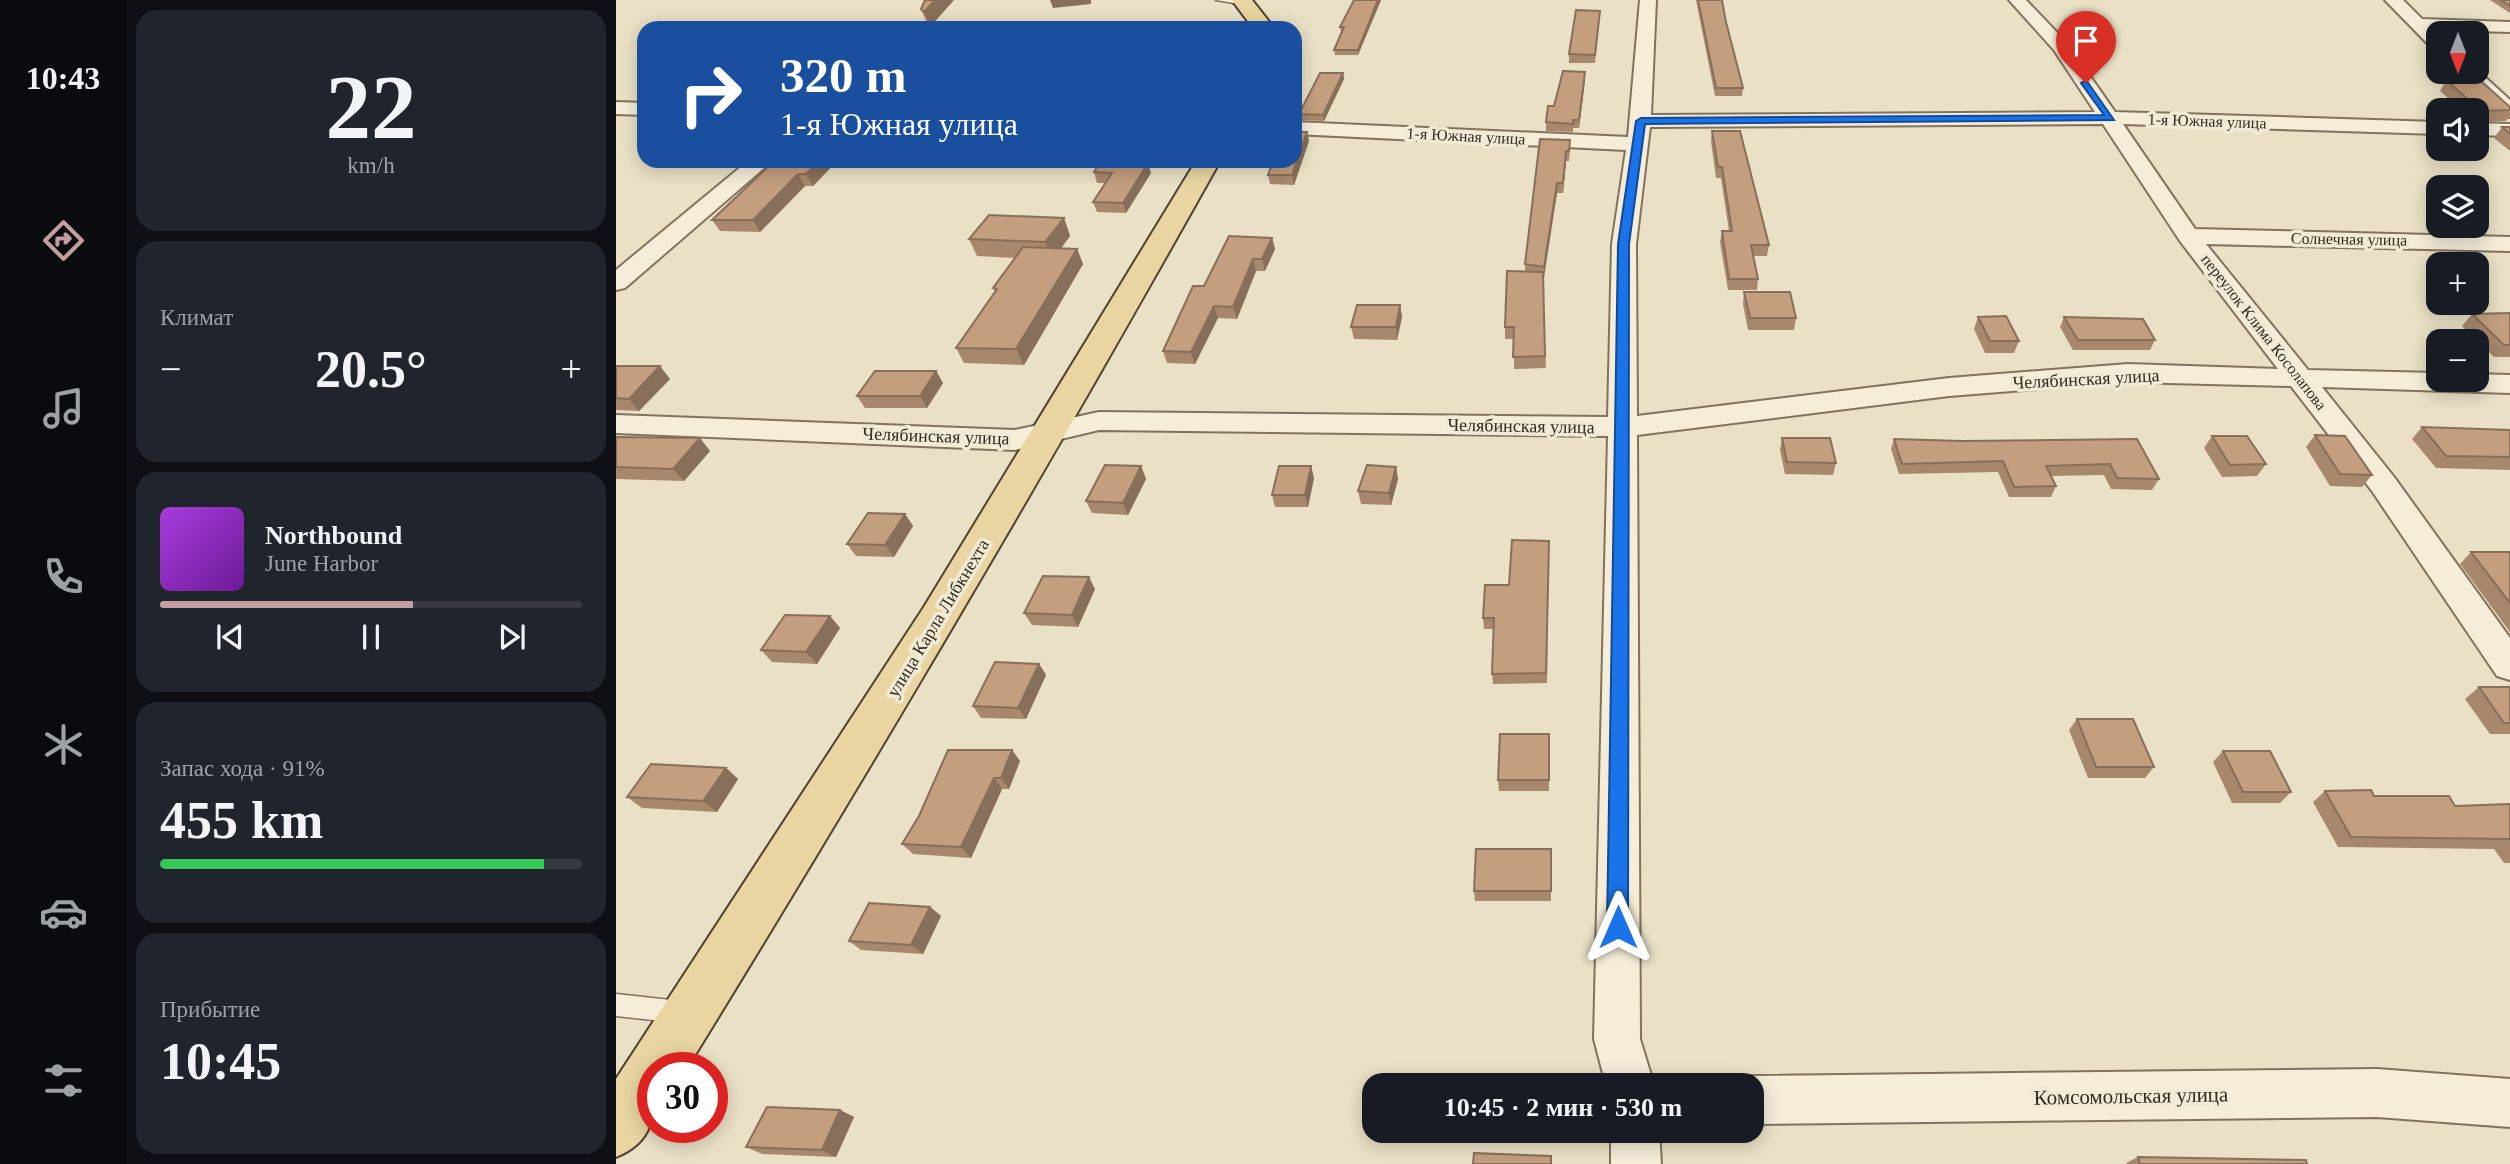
<!DOCTYPE html>
<html lang="ru">
<head>
<meta charset="utf-8">
<style>
  :root { --surface:#171b24; --page:#20242c; --text:#f1f3f6; --muted:#9ea1a6; --line:#363941; --accent:#c39e9f }
  body { margin:0; font-family:"Times New Roman",serif; background:var(--page); color:var(--text); height:100vh; display:flex; flex-direction:column; font-size:26px; white-space:nowrap }
  * { box-sizing:border-box; margin:0 }
  p { font-size:23px; color:var(--muted) }
  .icon { flex:none; width:38px; height:38px; fill:none; stroke:currentColor; stroke-width:2; stroke-linecap:round; stroke-linejoin:round }
  .map { position:relative; flex:1; overflow:hidden }
  .details { display:flex; flex-direction:column; gap:10px; padding:10px; background:#0d0f14; width:490px }
  .details>* { flex:none }
  .top-card { position:absolute; left:21px; top:21px; width:665px; height:147px; border-radius:21px; box-shadow:0 4px 18px #0003; background:#1a4fa0; color:#fff; overflow:hidden }
  .needle { width:46px; rotate:180deg }
  .controls { position:absolute; left:1810px; top:21px; display:grid; gap:14px }
  .controls a { display:grid; place-items:center; width:63px; height:63px; border-radius:14px; background:var(--surface); box-shadow:0 4px 18px #0003; font-size:35px }
  .speed { position:absolute; left:21px; top:1052px; display:flex; gap:14px; font-size:35px; font-weight:700; text-align:center }
  .speed>* { display:grid; place-content:center; width:91px; height:91px; border-radius:50%; background:var(--surface); box-shadow:0 4px 18px #0003; line-height:1 }
  .speed .limit { border:10px solid #d22; background:#fff; color:#111 }
  .pin { position:absolute; display:grid; place-items:center; width:60px; height:60px; color:#fff; margin:-72px -30px; border-radius:50% 50% 50% 0; rotate:-45deg; box-shadow:0 0 7px #0007 }
  .pin .icon { rotate:45deg }
  .me { position:absolute; width:77px; margin:-38px; rotate:0deg; stroke-linejoin:round; filter:drop-shadow(0 0 5px #0008) }
  .turn { display:flex; align-items:center; gap:24px; height:147px; padding:0 28px; font-size:32px }
  .turn .icon { width:91px; height:91px; stroke-width:2.5 }
  .turn b { display:block; font-size:49px; line-height:60px }
  .big { font-size:52px; font-weight:700; line-height:1.1 }
  .details .card { flex:1; display:flex; flex-direction:column; justify-content:center; gap:10px; min-width:0; padding:0 24px; border-radius:21px; background:var(--page) }
  .details .dial { align-items:center; gap:0 }
  .dial b { font-size:91px; line-height:1 }
  .song { display:flex; align-items:center; gap:21px }
  .cover { width:84px; height:84px; border-radius:10px; background:linear-gradient(135deg,hsl(280 70% 55%),hsl(280 70% 35%)) }
  .played { height:7px; border-radius:4px; background:linear-gradient(90deg,var(--accent) 60%,var(--line) 60%) }
  .keys { display:flex; justify-content:space-around; direction:ltr }
  .heat { display:flex; justify-content:space-between; align-items:center; font-size:38px; direction:ltr }
  .charge { height:10px; border-radius:5px; background:linear-gradient(90deg,#34c759 91%,var(--line) 0) }
  .trip { position:absolute; left:746px; top:1073px; width:402px; height:70px; border-radius:21px; background:var(--surface); box-shadow:0 4px 18px #0003; font-weight:700; line-height:70px; text-align:center }
  main { display:flex; flex:1; min-height:0 }
  .dock { display:flex; flex-direction:column; width:126px; justify-content:space-around; align-items:center; background:#090b0e; color:var(--muted) }
  .dock .icon { width:49px; height:49px }
  .dock .active { color:var(--accent) }
  .dock b { font-size:32px; color:var(--text) }
  .map>svg:first-child { display:block }
  .lines { fill:none; stroke-linecap:round; stroke-linejoin:round }
  .lane-casing { stroke:#82725d; stroke-width:3 }
  .street-casing { stroke:#82725d; stroke-width:4 }
  .primary-casing { stroke:#504131; stroke-width:4 }
  .lane { fill:#f5edd8; fill-rule:evenodd }
  .street { fill:#f5edd8; fill-rule:evenodd }
  .primary { fill:#e8d5a1; fill-rule:evenodd }
  .wall { fill:#a8886d }
  .shaded-wall { fill:#886f59 }
  .building { fill:#c39e7f; stroke:#886f59; stroke-width:2 }
  .route { fill:#1a73e8; stroke:#114b97; stroke-width:2 }
  .labels { text-anchor:middle; dominant-baseline:central; stroke-width:7; stroke-linejoin:round; paint-order:stroke }
  .far-street-label { font-size:16px; fill:#342a20; stroke:#f1ead4 }
  .street-label { font-size:18px; fill:#342a20; stroke:#f1ead4 }
  .near-street-label { font-size:21px; fill:#342a20; stroke:#f1ead4 }
</style>
</head>
<body>
<main>
<nav class="dock">
<b>10:43</b>
<svg class="icon active" aria-label="directions" viewBox="0 0 24 24"><path d="M12 3l9 9-9 9-9-9zM9 14v-3h6M13 9l2 2-2 2"/></svg>
<svg class="icon" aria-label="music" viewBox="0 0 24 24"><path d="M9 18V5l10-2v13"/><circle cx="6" cy="18" r="3"/><circle cx="16" cy="16" r="3"/></svg>
<svg class="icon" aria-label="phone" viewBox="0 0 24 24"><path d="M5 4h4l2 5-3 2q2 4 5 5l2-3 5 2v4C11 20 4 13 5 4z"/></svg>
<svg class="icon" aria-label="climate" viewBox="0 0 24 24"><path d="M12 3v18M4 7l16 10M4 17L20 7"/></svg>
<svg class="icon" aria-label="car" viewBox="0 0 24 24"><path d="M5 17H2v-5l4-1 3-4h7l3 4 3 1v5h-3M9 17h6M6 11h13"/><circle cx="7" cy="17" r="2"/><circle cx="17" cy="17" r="2"/></svg>
<svg class="icon" aria-label="filters" viewBox="0 0 24 24"><path d="M4 7h16M4 17h16"/><circle cx="9" cy="7" r="2"/><circle cx="15" cy="17" r="2"/></svg>
</nav>
<section class="details">
<div class="card dial"><b>22</b><p>km/h</p></div>
<div class="card"><p>Климат</p>
<div class="heat"><a>−</a><b class="big">20.5°</b><a>+</a></div>
</div>
<div class="card">
<div class="song"><i class="cover"></i><div><b>Northbound</b><p>June Harbor</p></div></div>
<div class="played"></div>
<div class="keys"><svg class="icon" aria-label="previous" viewBox="0 0 24 24"><path d="M18 5L8 12l10 7zM5 5v14"/></svg><svg class="icon" aria-label="pause" viewBox="0 0 24 24"><path d="M8 5v14M16 5v14"/></svg><svg class="icon" aria-label="next" viewBox="0 0 24 24"><path d="M6 5l10 7-10 7zM19 5v14"/></svg></div>
</div>
<div class="card"><p>Запас хода · 91%</p><b class="big">455 km</b><div class="charge"></div></div>
<div class="card"><p>Прибытие</p><b class="big">10:45</b></div>
</section>
<div class="map">
<svg width="1894" height="1164" viewBox="0 0 1894 1164">
  <rect width="100%" height="100%" fill="#e9e0c5"/>
  <g class="lines">
    <g class="lane-casing">
      <path id="lane" d="M600 0H624L633 3 629 5Z
        M0 994 64 1001 72 1004 75 1012 72 1020 64 1023 0 1016Z"/>
    </g>
    <g class="street-casing">
      <path id="street" d="M1024 0H1040L1035 115 1479 112 1438 50 1393 0H1410L1451 43 1499 112 1822 122V134L1507 124 1579 229 1894 237V251L1590 244 1692 370 1822 373V380H1860V374L1894 375V393L1706 387 1778 477 1894 638V680L1881 676 1756 491 1675 386 1512 382 1333 396 1021 435 1024 1039 1038 1085H990L978 1039 992 436 483 430 399 450 0 433V415L399 430 483 412 992 417 996 244 1010 150 679 134V122L1012 137ZM1487 124 1564 241 1662 369 1512 364 1333 378 1021 416 1020 244 1034 127Z
        M1769 0H1787L1806 19 1894 22V32L1818 30 1822 34V44H1812Z
        M1860 69 1894 100V117L1887 115 1843 72Z
        M0 102 28 103V115L0 114Z
        M1860 123 1894 124V136L1860 135Z
        M132 161H156L9 288 0 290V270Z
        M1761 1069 1894 1079V1127L1761 1117 1136 1124V1085H1118L1136 1076Z
        M995 1130H1043L1045 1164H995Z"/>
    </g>
    <g class="primary-casing">
      <path id="primary" d="M616 0H636L658 28H637Z
        M580 161H604C433 467 255 769 71 1068H37C37 1108 44 1139 0 1157V1079L308 607Z"/>
    </g>
    <use href="#lane" class="lane"/>
    <use href="#street" class="street"/>
    <use href="#primary" class="primary"/>
  </g>
  <path class="wall" d="M309 0 315 26 311 23 305 9Z
    M738 0H765L742 55H719L718 50 726 32H725L724 27Z
    M1080 0H1106L1110 22 1127 88 1126 96H1099Z
    M1874 0H1894V13Z
    M984 11 979 63H953V54Z
    M727 73 728 79 708 121 684 120 683 114Z
    M969 80 963 128H957V132L930 131V122L938 106Z
    M1830 80 1894 107V116L1890 121 1860 122V110H1845L1824 91Z
    M1886 127H1894V151L1878 138Z
    M1096 131 1153 245 1151 256H1137L1142 279 1141 290H1112L1104 242 1106 231H1113L1105 178H1100L1095 141Z
    M924 139 954 150 953 161H950L947 193H941L927 277 930 368 898 369V339H889V327L909 271V264Z
    M693 141 678 185 654 184 652 175Z
    M158 161H221L197 186H189L144 232 104 231 96 220Z
    M485 161H528L527 163 535 173 510 213 481 212 477 202 490 183H481L478 172Z
    M448 218 454 236 445 248 461 249 467 264 408 365 348 363 340 348 379 292 377 288 399 258 361 256 353 239Z
    M656 238 659 249 649 271H640L621 319 602 318 579 364 551 363 547 351 588 286Z
    M1128 292 1180 318 1178 330H1132L1127 304Z
    M784 305 786 317 781 340 738 339 735 327Z
    M1894 313V357H1878L1846 326 1856 314Z
    M1362 317 1403 341 1398 353H1369L1358 329Z
    M1448 317 1539 340 1534 350H1457L1444 327Z
    M0 366 54 379 23 411 0 410Z
    M320 371 327 383 311 408H249L241 396Z
    M1806 427 1894 430V470L1820 468 1796 439Z
    M1699 435 1756 475 1746 487 1714 486 1690 447Z
    M1596 436 1650 464 1641 476 1606 477 1588 448Z
    M0 437 94 451 68 481 0 479Z
    M1166 438 1220 463 1217 475 1169 474 1164 450Z
    M1278 439 1346 441 1521 439 1543 479 1536 490 1495 489 1488 475 1435 476 1440 486 1435 497H1393L1382 472 1283 474 1275 449Z
    M525 466 530 479 512 515 476 513 470 501Z
    M695 466 698 478 692 507H659L656 495Z
    M780 467 782 479 775 505 745 504 742 491Z
    M289 514 297 526 278 557 240 556 231 544Z
    M933 552 931 683 877 684 876 674 878 629H868L867 618 893 585Z
    M1855 552H1894V632L1844 564Z
    M479 589 462 627 416 625 408 613Z
    M214 616 224 628 201 664 156 662 145 650Z
    M423 664 430 675 410 719 365 718 357 706Z
    M1863 687H1894V734H1874L1849 699Z
    M1461 719 1538 767 1529 778H1472L1453 730Z
    M933 734V791H883L882 780Z
    M396 750 404 761 393 789H386L355 858 297 854 286 844Z
    M1607 751 1675 792 1664 803H1616L1597 762Z
    M110 768 122 779 101 812 26 808 11 797Z
    M1709 791 1839 806 1894 804V863H1888L1878 849 1722 847 1697 802Z
    M935 849V901H859L858 891Z
    M314 907 325 916 307 954 245 950 233 941Z
    M224 1110 238 1117 220 1157 146 1154 130 1147Z
    M1522 1157 1691 1164H1511L1510 1163Z"/>
  <path class="shaded-wall" d="M319 0H338L315 26 308 12Z
    M434 0H475V4L437 8Z
    M762 0H765L742 55V50Z
    M969 72V80L963 128V120Z
    M727 73 728 79 708 121 707 115Z
    M691 132 693 141 678 185 676 175Z
    M950 151V161L947 193V183Z
    M203 161H221L197 186 190 174Z
    M532 163 535 173 510 213 507 203Z
    M182 174 189 186 144 232 137 220Z
    M941 183V193L928 278V267Z
    M448 218 454 236 437 259 429 242Z
    M656 238 659 249 649 271 646 259Z
    M461 249 467 264 408 365 400 349Z
    M637 259 640 271 621 319 617 307Z
    M784 305 786 317 781 340 780 327Z
    M598 306 602 318 579 364 575 352Z
    M44 366 54 379 23 411 13 399Z
    M320 371 327 383 311 408 304 396Z
    M84 438 94 451 68 481 57 469Z
    M525 466 530 479 512 515 507 503Z
    M695 466 698 478 692 507 689 495Z
    M780 467 782 479 775 505 773 493Z
    M289 514 297 526 278 557 269 545Z
    M473 577 479 589 462 627 456 615Z
    M214 616 224 628 201 664 190 652Z
    M423 664 430 675 410 719 402 708Z
    M396 750 404 761 393 789 385 778Z
    M110 768 122 779 101 812 87 801Z
    M378 778 386 789 355 858 345 847Z
    M314 907 325 916 307 954 295 945Z
    M224 1110 238 1117 220 1157 206 1150Z"/>
  <path class="building" d="M309 0H319L308 12 305 9Z
    M738 0H762L742 50H718L728 27H724Z
    M1082 0H1106L1110 22 1127 88H1100Z
    M1885 0H1894V6Z
    M960 10 984 11 979 55 953 54Z
    M590 26H625L623 28H589Z
    M947 71 969 72 963 120H957V124L930 122 932 106H938Z
    M704 73H727L707 115 683 114Z
    M1830 80 1865 81 1894 107V110L1865 111Z
    M1886 127H1894V134Z
    M1096 131H1124L1153 245H1135L1142 279H1113L1106 231H1116L1106 167H1102Z
    M679 132H691L676 175H652L657 161H679Z
    M924 139 954 140 953 151H950L947 183H941L928 267 909 264Z
    M158 161H203L190 174H182L137 220H96Z
    M485 161H519L517 163H532L507 203 477 202 496 173 478 172Z
    M373 215 448 218 429 242 353 239Z
    M613 236 656 238 646 259H637L617 307 598 306 575 352 547 351 577 286H588Z
    M407 247 461 249 400 349 340 348 381 289 377 288Z
    M891 271 927 272 929 356 897 357 898 327H889Z
    M1128 292H1174L1180 318H1134Z
    M741 305H784L780 327H735Z
    M1894 313V345H1888L1856 314Z
    M1390 316 1403 341H1374L1362 317Z
    M1448 317 1527 319 1539 340H1462Z
    M0 366H44L13 399 0 398Z
    M259 371H320L304 396H241Z
    M1806 427 1894 430V457L1830 456Z
    M1699 435 1729 436 1756 475 1724 474Z
    M1596 436H1631L1650 464 1614 465Z
    M0 437 84 438 57 469 0 467Z
    M1166 438H1214L1220 463 1171 462Z
    M1278 439 1346 441 1521 439 1543 479 1501 478 1494 464 1430 466 1440 486 1398 487 1387 461 1286 464Z
    M489 465 525 466 507 503 470 501Z
    M751 465 780 467 773 493 742 491Z
    M663 466H695L689 495H656Z
    M252 513 289 514 269 545 231 544Z
    M896 540 933 541 930 673 876 674 878 618H867L869 585H893Z
    M1855 552H1894V603Z
    M427 576 473 577 456 615 408 613Z
    M169 615 214 616 190 652 145 650Z
    M379 662 423 664 402 708 357 706Z
    M1863 687H1894V723H1888Z
    M1461 719H1517L1538 767H1480Z
    M884 734H933V780H882Z
    M332 750H396L385 778H378L345 847 286 844 303 816Z
    M1607 751H1654L1675 792H1627Z
    M35 764 110 768 87 801 11 797Z
    M1755 790 1758 796H1833L1839 806 1894 804V839L1735 837 1709 791Z
    M860 849H935V891H858Z
    M253 903 314 907 295 945 233 941Z
    M151 1107 224 1110 206 1150 130 1147Z
    M858 1153 935 1156V1164H857Z
    M1522 1157 1690 1160 1691 1164H1524Z"/>
  <path class="route" d="M1470 80 1498 120 1029 124 1013 244 1012 927 1009 934 1002 937 994 934 991 927 1002 244 1020 121 1025 118 1488 115 1465 83Z"/>
  <g class="labels">
    <g class="far-street-label">
      <text transform="translate(1591 121) rotate(2)">1-я Южная улица</text>
      <text transform="translate(850 136) rotate(3)">1-я Южная улица</text>
      <text transform="translate(1733 239) rotate(1)">Солнечная улица</text>
      <text transform="translate(1648 332) rotate(52)">переулок Клима Косолапова</text>
    </g>
    <g class="street-label">
      <text transform="translate(1470 379) rotate(-3)">Челябинская улица</text>
      <text transform="translate(905 426) rotate(1)">Челябинская улица</text>
      <text transform="translate(320 436) rotate(2)">Челябинская улица</text>
      <text transform="translate(322 618) rotate(-59)">улица Карла Либкнехта</text>
    </g>
    <g class="near-street-label">
      <text transform="translate(1515 1096) rotate(-1)">Комсомольская улица</text>
    </g>
  </g>
</svg>
<div class="controls">
<a><svg class="needle" viewBox="-14 -14 28 28"><path d="M0-13l5 13h-10z" fill="#e53935"/><path d="M0 13l5-13h-10z" fill="#9ea1a6"/></svg></a>
<a><svg class="icon" aria-label="sound" viewBox="0 0 24 24"><path d="M4 9h4l5-4v14l-5-4H4zM17 9q2 3 0 6"/></svg></a>
<a><svg class="icon" aria-label="layers" viewBox="0 0 24 24"><path d="M12 4l9 5-9 5-9-5zM3 14l9 5 9-5"/></svg></a>
<a>+</a>
<a>−</a>
</div>
<div class="speed"><div class="limit">30</div></div>
<div class="pin" style="left:1470px;top:83px;background:#d93025"><svg class="icon" aria-label="arrive" viewBox="0 0 24 24"><path d="M6 21V4h12l-3 4 3 4H6"/></svg></div>
<svg class="me" style="left:1002px;top:927px" viewBox="-20 -20 40 40"><path d="M0-17L14 15 0 8-14 15z" fill="#1a73e8" stroke="#fff" stroke-width="4"/></svg>
<div class="trip">10:45 · 2 мин · 530 m</div>
<div class="top-card">
<div class="turn"><svg class="icon" aria-label="right" viewBox="0 0 24 24"><path d="M7 20v-9h11M14 6l5 5-5 5"/></svg><div><b>320 m</b>1-я Южная улица</div></div>
</div>
</div>
</main>
</body>
</html>
